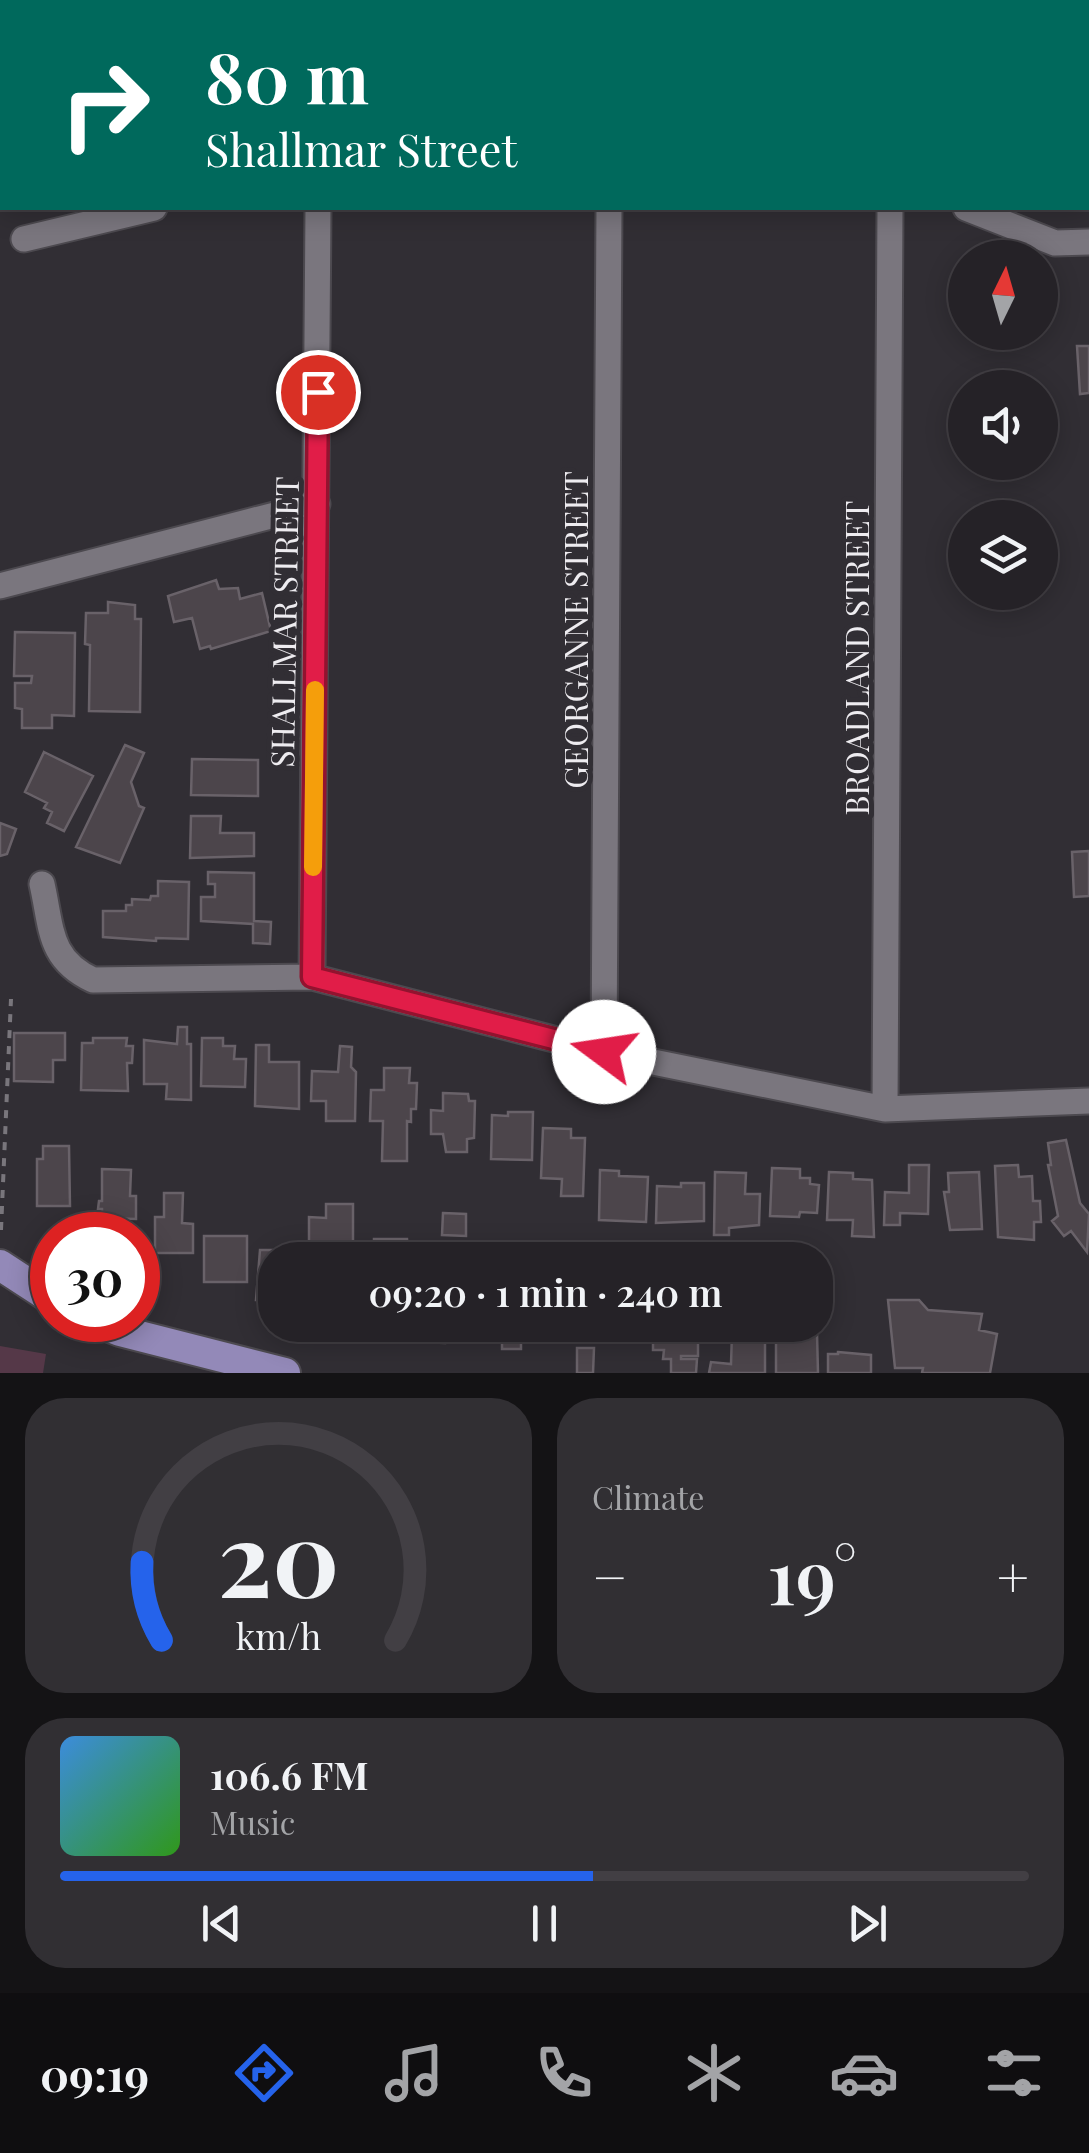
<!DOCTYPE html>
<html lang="en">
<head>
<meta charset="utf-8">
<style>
  :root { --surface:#252227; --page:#312f33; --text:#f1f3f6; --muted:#a3a4a7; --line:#423f44; --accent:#2563eb }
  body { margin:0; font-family:"Playfair Display",serif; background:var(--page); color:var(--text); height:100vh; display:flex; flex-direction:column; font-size:38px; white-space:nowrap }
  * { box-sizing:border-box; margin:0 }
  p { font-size:32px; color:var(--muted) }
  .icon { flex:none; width:55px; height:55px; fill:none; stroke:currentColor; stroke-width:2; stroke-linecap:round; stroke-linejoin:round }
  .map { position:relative; height:1373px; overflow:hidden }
  .drawer { display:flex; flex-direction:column; gap:25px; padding:25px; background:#141315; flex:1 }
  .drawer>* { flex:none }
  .guide { position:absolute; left:0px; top:0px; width:1090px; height:210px; box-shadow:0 5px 25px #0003,0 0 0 2px var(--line); background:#00695c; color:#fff; overflow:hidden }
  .needle { width:65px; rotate:5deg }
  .tools { position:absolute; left:948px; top:240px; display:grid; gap:20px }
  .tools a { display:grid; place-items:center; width:110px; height:110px; border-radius:50%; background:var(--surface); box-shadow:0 5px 25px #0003,0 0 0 2px var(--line); font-size:50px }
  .speed { position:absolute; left:30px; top:1212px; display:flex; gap:20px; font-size:50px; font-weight:700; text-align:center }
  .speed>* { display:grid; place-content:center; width:130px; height:130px; border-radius:50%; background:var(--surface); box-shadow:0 5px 25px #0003,0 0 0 2px var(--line); line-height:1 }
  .speed .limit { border:15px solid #d22; background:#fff; color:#111 }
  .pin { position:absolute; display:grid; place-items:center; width:85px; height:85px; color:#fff; margin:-42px; border:5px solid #fff; border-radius:50%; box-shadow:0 2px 10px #0007 }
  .me { position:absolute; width:110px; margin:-55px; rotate:284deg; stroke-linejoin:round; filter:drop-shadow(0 0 8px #0008) }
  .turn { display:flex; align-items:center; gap:35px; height:210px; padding:0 40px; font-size:45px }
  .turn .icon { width:130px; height:130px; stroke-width:2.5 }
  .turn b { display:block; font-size:70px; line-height:85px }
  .big { font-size:75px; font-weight:600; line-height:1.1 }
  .drawer .widget { flex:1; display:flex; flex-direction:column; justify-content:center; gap:15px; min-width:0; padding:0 35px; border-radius:40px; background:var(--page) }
  .drawer .dial { align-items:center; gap:0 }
  .dial svg { height:260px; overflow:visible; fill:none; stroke:var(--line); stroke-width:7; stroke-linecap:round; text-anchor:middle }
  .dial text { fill:var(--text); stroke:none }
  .song { display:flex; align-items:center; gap:30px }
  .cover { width:120px; height:120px; border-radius:15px; background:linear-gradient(135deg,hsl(210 70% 55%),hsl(110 70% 35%)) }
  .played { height:10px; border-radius:5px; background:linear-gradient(90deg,var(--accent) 55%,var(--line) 55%) }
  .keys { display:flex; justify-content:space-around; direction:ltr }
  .heat { display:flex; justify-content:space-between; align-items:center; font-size:55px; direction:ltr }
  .drawer .tiles { flex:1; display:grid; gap:25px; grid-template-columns:1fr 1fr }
  .widget:last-child { grid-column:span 2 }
  .trip { position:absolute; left:258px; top:1242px; width:575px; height:100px; border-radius:40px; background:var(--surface); box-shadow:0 5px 25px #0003,0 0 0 2px var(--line); font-weight:600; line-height:100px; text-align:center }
  .tab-bar { display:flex; height:160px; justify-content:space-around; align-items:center; background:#0f0e10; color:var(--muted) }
  .tab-bar .icon { width:70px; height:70px }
  .tab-bar .active { color:var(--accent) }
  .tab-bar b { font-size:45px; color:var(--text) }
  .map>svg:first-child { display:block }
  .green { fill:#553848 }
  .building { fill:#4c454b; stroke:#696269; stroke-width:2.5 }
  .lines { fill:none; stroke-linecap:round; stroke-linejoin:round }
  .minor-casing { stroke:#4c494f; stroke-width:29 }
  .major-casing { stroke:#4c494f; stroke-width:34 }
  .path { stroke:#79767c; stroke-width:4; stroke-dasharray:8 8; stroke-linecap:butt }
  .minor { stroke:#7a767e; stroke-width:25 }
  .major { stroke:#9389b8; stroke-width:30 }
  .route-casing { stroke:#92132f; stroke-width:25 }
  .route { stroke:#e11d48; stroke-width:18 }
  .slow { stroke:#f59e0b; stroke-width:18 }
  .labels { text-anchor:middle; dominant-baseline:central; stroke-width:10; stroke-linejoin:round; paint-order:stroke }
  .street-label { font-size:32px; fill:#eeecf0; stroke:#312e34 }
</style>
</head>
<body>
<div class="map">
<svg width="1089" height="1373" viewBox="0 0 1089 1373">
  <rect width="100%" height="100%" fill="#312e34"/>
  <path class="green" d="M0 1346 46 1354 43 1373H0Z"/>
  <path class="building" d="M1077 346H1089V393L1080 394Z
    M216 580 219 589 238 588 240 599 262 593 271 631 211 649 210 646 200 649 192 618 174 622 168 596Z
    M108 602 135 605V619H141L140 712 89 711 90 645 85 644 86 613H108Z
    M15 632 75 633 74 716 52 715V728H22V709L15 708V683H31L32 676H14Z
    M125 745 144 753 131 782 139 806 144 808 120 863 76 847Z
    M44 752 93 776 64 831 47 823 52 812 44 808 47 803 25 792Z
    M192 759 258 760V796L191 795Z
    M191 816H221L220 833H254V856L190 858Z
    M0 823 16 829 7 854 0 856Z
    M1089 851V896L1074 897 1072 852Z
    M208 872 254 873V921L271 922 270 944 253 943V924L201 921V897H215V884H208Z
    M158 881 189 882 188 939 156 938V941L103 937V911H126V905H132V899L150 900 151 896H158Z
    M178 1027H187V1044H191V1100L166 1099 167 1084H144V1040L177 1044Z
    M14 1033H65V1060H53V1082L14 1081Z
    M93 1038H127L126 1046H133L132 1063H127L128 1091 81 1090 82 1043H93Z
    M202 1038H223V1046H235L234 1059H246L245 1087 201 1086Z
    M256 1045H269V1062H299V1109L255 1106Z
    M340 1046 352 1047 351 1067 356 1072 355 1121H326V1101H311L312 1071 338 1072Z
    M384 1068H410L409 1083H417L416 1109H411V1122L407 1121V1161H382L383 1121H370L371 1090H384Z
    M443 1093 468 1094 469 1101H475L474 1138 467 1139V1152H446L443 1134H431V1110L443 1111Z
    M508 1112H533L532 1160 491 1159 492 1115 508 1116Z
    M543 1128 571 1129V1138H585L583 1196H561L562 1179 541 1178Z
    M1066 1140 1080 1203 1089 1214 1087 1252 1071 1231 1064 1236 1052 1221 1058 1216 1048 1165H1051L1048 1143Z
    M43 1146H69L70 1206H37V1159H43Z
    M909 1165H929L928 1214 900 1213V1225H884L885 1192 909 1193Z
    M1018 1165 1019 1177 1032 1176 1033 1201H1040L1041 1222H1034V1240L998 1237 995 1166Z
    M772 1168 800 1169V1178H810V1184L819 1185 817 1213 800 1212 799 1217 770 1216Z
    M102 1169 131 1170 130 1196H136V1219L102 1218V1209H98L99 1201H102Z
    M600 1170 619 1171V1176L648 1177 646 1222 599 1220Z
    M715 1172 746 1173 745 1194H760L759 1225 729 1228V1235H714Z
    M829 1172 853 1173V1179L872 1180 874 1237 852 1236 853 1220H827Z
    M979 1172 982 1229 950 1230 944 1192H949L948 1173Z
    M681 1183H704V1221L656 1223 657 1186 681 1187Z
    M164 1193H183L182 1223 193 1224V1253H155V1217H164Z
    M326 1204H353V1260H309V1217L326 1218Z
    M443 1213 466 1214V1236L442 1235Z
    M204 1236H247V1282H204Z
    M374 1239H407L409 1260H374Z
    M479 1245H497V1257L518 1260H474L479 1259Z
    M260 1250H289L288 1260H275V1300H256Z
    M432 1251H460V1260H432Z
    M888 1300H919L928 1310 982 1314 979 1330 997 1334 990 1373H922L923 1368H895Z
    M418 1325H445V1343L418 1342Z
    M502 1325H517V1330L521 1331V1349H502Z
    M536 1325H582V1330L536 1329Z
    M598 1325H643V1332H633V1339H616V1333H598Z
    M653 1325H698V1356H681V1359H697L696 1373H671V1359H663L664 1350H653Z
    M732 1333H765V1373H709L711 1362 731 1364Z
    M776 1333H817L818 1373H776Z
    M577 1348H594L593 1373H577Z
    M838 1352 871 1355V1373H828V1354H838Z"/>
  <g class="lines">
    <g class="minor-casing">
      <path id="minor" d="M631 0 635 2
        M318 2V0
        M610 2V0
        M966 208 1055 243 1089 242
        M24 239 154 208
        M0 586 317 504
        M42 884C52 928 48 959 93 980L312 977 604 1052 885 1109 1089 1101
        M312 977 318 208
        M604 1052 609 208
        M885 1109 890 208"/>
    </g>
    <g class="major-casing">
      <path id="major" d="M0 1265 52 1299
        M92 1320 120 1331 285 1373"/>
    </g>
    <path class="path" d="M662 0 666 2
      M1 1230 11 999"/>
    <use href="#minor" class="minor"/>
    <use href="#major" class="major"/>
  </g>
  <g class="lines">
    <g class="route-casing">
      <path id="route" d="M318 392 312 977 604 1052"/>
    </g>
    <use href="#route" class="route"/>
    <path class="slow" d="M313 867 315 690"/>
  </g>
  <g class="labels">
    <g class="street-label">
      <text transform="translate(283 622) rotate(-89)">SHALLMAR STREET</text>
      <text transform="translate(574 630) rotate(-90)">GEORGANNE STREET</text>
      <text transform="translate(855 658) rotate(-90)">BROADLAND STREET</text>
    </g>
  </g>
</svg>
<div class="tools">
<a><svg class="needle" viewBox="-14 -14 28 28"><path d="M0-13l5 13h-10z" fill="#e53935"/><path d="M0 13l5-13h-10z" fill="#a3a4a7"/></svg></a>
<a><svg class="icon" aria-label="sound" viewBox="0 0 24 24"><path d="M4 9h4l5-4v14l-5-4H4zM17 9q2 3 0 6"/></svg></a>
<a><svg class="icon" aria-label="layers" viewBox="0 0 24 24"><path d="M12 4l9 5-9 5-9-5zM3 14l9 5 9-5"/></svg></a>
</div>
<div class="speed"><div class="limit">30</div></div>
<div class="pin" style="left:318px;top:392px;background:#d93025"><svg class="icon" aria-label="arrive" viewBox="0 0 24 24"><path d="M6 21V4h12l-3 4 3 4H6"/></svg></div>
<svg class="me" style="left:604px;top:1052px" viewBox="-20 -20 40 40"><circle r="19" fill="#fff"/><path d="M0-13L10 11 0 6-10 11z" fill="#e11d48"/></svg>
<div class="trip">09:20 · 1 min · 240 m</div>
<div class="guide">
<div class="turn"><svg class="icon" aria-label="right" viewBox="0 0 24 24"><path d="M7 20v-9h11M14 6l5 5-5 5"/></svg><div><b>80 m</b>Shallmar Street</div></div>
</div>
</div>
<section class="drawer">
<div class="tiles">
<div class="widget dial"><svg viewBox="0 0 100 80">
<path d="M14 69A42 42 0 1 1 86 69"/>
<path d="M14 69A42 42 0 0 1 8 45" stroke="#2563eb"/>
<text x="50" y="56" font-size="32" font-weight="700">20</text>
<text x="50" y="72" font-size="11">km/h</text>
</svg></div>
<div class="widget"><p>Climate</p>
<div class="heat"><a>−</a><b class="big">19°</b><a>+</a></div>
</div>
<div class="widget">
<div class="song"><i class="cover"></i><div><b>106.6 FM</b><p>Music</p></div></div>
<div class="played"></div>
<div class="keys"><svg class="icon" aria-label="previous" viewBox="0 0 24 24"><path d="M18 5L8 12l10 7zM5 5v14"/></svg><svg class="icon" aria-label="pause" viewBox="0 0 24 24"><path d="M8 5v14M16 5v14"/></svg><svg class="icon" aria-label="next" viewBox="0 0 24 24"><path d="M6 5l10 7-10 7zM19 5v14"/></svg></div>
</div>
</div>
</section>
<nav class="tab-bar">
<b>09:19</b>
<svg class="icon active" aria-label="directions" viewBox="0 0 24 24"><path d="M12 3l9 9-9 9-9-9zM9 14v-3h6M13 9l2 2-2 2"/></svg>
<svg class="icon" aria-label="music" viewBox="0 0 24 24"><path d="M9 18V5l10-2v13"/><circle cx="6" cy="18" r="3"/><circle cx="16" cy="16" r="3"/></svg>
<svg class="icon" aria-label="phone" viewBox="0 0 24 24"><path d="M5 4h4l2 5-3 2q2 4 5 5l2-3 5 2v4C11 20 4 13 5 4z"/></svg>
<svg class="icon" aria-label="climate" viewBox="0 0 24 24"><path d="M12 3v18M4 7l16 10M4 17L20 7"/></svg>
<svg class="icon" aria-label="car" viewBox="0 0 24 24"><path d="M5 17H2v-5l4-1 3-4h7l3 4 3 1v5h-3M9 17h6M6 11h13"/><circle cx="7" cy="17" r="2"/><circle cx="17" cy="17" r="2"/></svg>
<svg class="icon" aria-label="filters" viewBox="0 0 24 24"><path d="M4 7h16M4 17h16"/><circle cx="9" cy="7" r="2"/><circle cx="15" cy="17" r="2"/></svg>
</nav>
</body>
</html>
